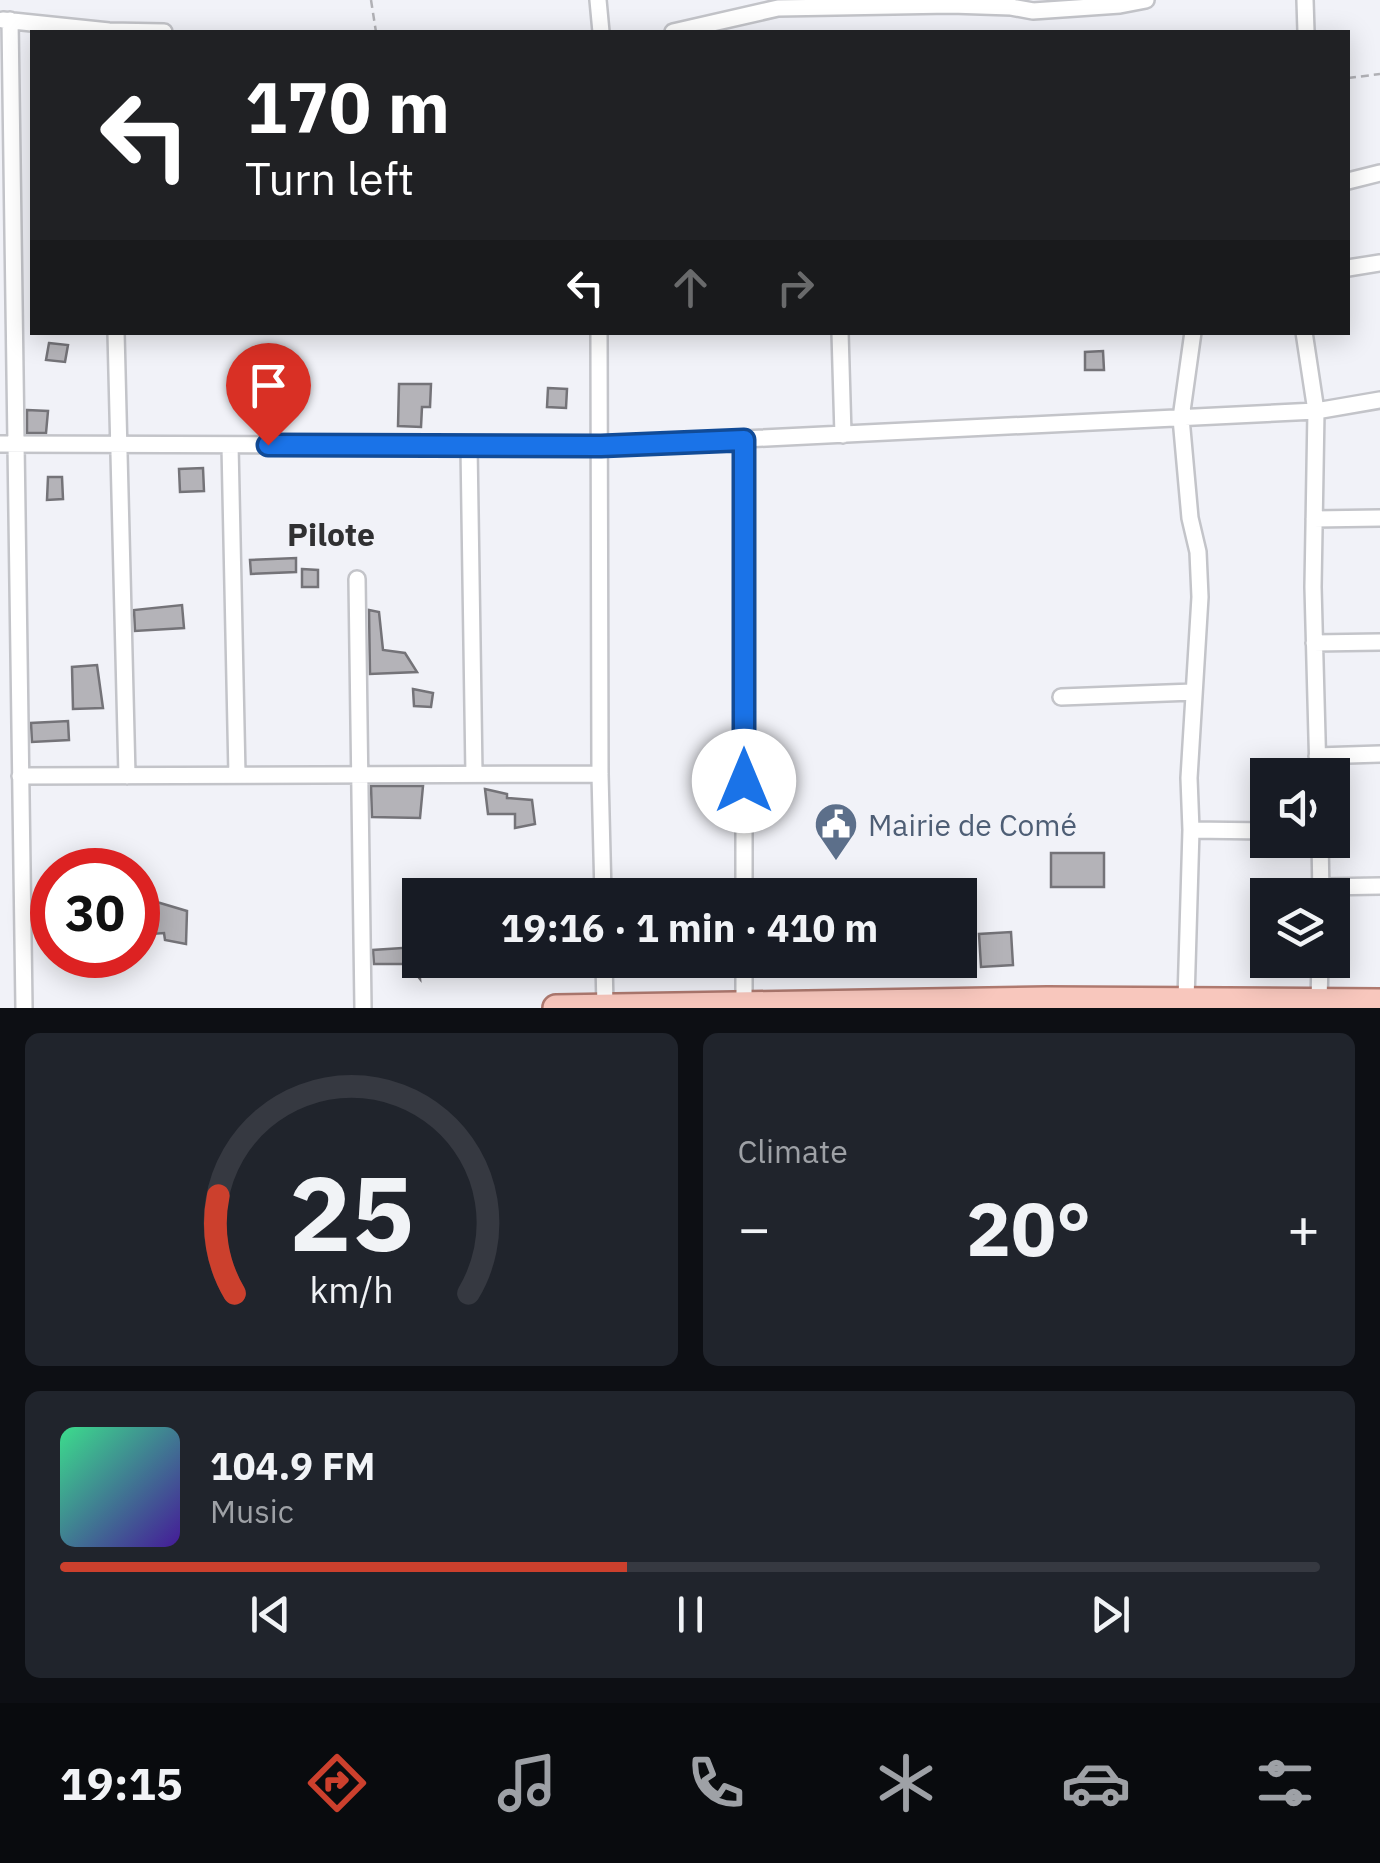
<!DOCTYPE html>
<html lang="en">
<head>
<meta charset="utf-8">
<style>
  :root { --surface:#171b24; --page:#20242c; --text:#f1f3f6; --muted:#9ea1a6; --line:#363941; --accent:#cc402d }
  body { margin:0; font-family:"IBM Plex Sans",sans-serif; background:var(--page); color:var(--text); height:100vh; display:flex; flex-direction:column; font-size:38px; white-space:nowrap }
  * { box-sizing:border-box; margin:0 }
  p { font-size:32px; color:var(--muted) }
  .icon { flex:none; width:55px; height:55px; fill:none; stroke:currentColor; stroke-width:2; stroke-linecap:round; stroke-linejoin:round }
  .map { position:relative; height:1008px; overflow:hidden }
  .details { display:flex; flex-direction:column; gap:25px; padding:25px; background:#0d0f14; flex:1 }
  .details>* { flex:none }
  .guide { position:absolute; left:30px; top:30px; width:1320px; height:305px; border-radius:0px; box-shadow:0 5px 25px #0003; background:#202124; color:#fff; overflow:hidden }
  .controls { position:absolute; left:1250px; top:758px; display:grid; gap:20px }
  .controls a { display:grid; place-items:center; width:100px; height:100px; border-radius:0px; background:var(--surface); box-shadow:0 5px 25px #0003; font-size:50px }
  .speed { position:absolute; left:30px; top:848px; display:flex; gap:20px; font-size:50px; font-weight:700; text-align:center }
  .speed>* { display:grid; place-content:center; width:130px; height:130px; border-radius:50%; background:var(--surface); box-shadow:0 5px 25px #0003; line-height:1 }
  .speed .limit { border:15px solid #d22; background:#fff; color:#111 }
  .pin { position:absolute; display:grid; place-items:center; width:85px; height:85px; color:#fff; margin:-102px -42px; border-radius:50% 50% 50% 0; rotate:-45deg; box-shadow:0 0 10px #0007 }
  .pin .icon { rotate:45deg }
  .me { position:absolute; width:110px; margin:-55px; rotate:0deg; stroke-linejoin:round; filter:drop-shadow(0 0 8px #0008) }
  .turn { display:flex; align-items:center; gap:35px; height:210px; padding:0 50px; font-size:45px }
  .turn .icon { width:130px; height:130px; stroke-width:2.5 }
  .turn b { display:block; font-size:70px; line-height:85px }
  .lanes { display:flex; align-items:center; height:95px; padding:0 50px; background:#0003; justify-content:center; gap:50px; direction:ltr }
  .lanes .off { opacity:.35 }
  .big { font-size:75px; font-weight:700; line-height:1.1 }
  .details .card { flex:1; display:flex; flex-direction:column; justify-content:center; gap:15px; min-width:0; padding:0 35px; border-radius:15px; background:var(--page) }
  .details .dial { align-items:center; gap:0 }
  .dial svg { height:260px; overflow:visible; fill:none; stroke:var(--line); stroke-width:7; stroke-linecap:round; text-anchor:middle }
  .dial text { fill:var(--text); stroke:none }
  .song { display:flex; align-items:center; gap:30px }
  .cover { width:120px; height:120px; border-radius:15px; background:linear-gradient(135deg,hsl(150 70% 55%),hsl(260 70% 35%)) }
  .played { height:10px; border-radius:5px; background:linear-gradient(90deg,var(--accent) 45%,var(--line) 45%) }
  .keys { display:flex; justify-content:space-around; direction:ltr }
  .heat { display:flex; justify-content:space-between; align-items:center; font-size:55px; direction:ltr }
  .details .tiles { flex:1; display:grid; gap:25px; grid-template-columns:1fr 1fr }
  .card:last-child { grid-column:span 2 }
  .trip { position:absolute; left:402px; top:878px; width:575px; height:100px; border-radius:0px; background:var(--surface); box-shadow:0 5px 25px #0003; font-weight:700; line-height:100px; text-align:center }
  .tab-bar { display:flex; height:160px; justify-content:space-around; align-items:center; background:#090b0e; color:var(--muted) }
  .tab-bar .icon { width:70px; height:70px }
  .tab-bar .on { color:var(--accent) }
  .tab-bar b { font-size:45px; color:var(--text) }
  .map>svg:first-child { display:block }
  .building { fill:#b4b3b8; stroke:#747378; stroke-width:2.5 }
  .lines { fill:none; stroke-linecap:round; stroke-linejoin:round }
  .street-casing { stroke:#c3c4c9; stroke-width:20 }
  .primary-casing { stroke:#af7a70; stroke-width:30 }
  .path { stroke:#b1b1b6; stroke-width:2.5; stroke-dasharray:8 5; stroke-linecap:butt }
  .street { stroke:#fff; stroke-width:15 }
  .primary { stroke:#f8c7bd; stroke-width:25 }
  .route-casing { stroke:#114b97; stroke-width:25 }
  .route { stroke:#1a73e8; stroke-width:18 }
  .labels { text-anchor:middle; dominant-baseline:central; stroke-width:8; stroke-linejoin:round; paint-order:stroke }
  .service-label { font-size:30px; fill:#4e5e75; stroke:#f1f2f8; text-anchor:start }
  .neighbourhood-label { font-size:32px; font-weight:bold; fill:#303032; stroke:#f1f2f8 }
</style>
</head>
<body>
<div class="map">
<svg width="1380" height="1008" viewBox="0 0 1380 1008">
  <rect width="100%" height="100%" fill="#f1f2f8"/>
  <path class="building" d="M49 343 68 345 65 362 46 360Z
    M1103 351 1104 370H1085V352Z
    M399 384H431L430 407H422L421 427 398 426Z
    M548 388 567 389 566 408 547 407Z
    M27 410 48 411 46 433H27Z
    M203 468 204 491 180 492 179 469Z
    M48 477H62L63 499 47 500Z
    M296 558V572L251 574 250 560Z
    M302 569 318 570V587H302Z
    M182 605 184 628 135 631 134 610Z
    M369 610 379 612 383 650 405 653 417 672 370 674Z
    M97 665 103 708 73 709 72 667Z
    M413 689 433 693 431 707 414 706Z
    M68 721 69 740 32 742 31 723Z
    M371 786H423L420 818 372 817Z
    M485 789 507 794V798L532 800 535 824 515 828V814H488Z
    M1051 853H1104V887H1051Z
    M150 900 187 911 186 944 165 940 164 933 138 935V902Z
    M1011 932 1013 965 981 967 979 934Z
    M417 947 420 979 408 964H374L373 950Z"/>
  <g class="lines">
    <g class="street-casing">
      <path id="street" d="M598 0 601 32
        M1305 0 1306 32
        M3 20 109 31 164 32
        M10 20 24 1008
        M673 32 778 8 951 5 1011 7 1033 11 1120 5 1146 0
        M1348 181 1380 173
        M1348 268 1380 263
        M116 332 127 776
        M599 332 600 774 603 895
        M840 332 843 435
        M1304 332 1316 411 1313 587 1318 775
        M0 444 601 446 1316 411 1380 400
        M230 445 237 775
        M469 446 474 774
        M1314 519 1380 518
        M357 579 363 1008
        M1314 643 1380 642
        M1061 697 1193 692
        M1317 756 1380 754
        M20 776 600 774
        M1191 830 1268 831
        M1320 840 1321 895
        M1322 887 1380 886
        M744 895V440
        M604 960 605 1008
        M1186 1000 1191 830 1189 778 1200 597 1198 552 1190 518 1181 418 1193 332
        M1319 1002 1320 960
        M744 1005V960"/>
    </g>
    <g class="primary-casing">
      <path id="primary" d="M556 1008 1047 1000 1380 1002"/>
    </g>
    <path class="path" d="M371 0 376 32
      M1348 78 1380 74"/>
    <use href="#street" class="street"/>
    <use href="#primary" class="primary"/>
  </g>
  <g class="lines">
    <g class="route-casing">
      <path id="route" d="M268 445 601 446 744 440V781"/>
    </g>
    <use href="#route" class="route"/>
  </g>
  <defs>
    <g id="civic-pin" transform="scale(2.25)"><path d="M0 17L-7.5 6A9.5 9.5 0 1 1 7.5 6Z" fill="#5c6f8a" stroke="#f1f2f8"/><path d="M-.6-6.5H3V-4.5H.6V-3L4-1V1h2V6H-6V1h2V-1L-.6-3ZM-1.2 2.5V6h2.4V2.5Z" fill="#fff"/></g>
  </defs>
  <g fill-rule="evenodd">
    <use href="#civic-pin" x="836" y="824"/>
  </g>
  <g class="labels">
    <g class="service-label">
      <text x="868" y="824">Mairie de Comé</text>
    </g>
    <g class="neighbourhood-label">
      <text x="331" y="534">Pilote</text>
    </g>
  </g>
</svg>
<div class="controls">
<a><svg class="icon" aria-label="sound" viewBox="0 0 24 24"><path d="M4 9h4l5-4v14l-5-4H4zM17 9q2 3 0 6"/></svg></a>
<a><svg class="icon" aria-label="layers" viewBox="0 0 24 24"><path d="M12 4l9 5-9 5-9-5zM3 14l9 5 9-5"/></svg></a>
</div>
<div class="speed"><div class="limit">30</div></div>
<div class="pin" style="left:268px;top:445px;background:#d93025"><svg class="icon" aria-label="arrive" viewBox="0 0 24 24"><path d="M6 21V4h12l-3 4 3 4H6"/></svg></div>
<svg class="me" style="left:744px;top:781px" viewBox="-20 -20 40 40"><circle r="19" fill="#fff"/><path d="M0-13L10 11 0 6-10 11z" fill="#1a73e8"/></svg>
<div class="trip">19:16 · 1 min · 410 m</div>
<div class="guide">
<div class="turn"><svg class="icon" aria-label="left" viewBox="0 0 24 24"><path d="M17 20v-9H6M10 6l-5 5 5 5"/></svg><div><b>170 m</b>Turn left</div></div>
<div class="lanes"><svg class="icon" aria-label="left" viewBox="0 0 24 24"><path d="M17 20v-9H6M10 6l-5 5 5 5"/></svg><svg class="icon off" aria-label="ahead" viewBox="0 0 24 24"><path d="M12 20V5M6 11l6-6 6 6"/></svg><svg class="icon off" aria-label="right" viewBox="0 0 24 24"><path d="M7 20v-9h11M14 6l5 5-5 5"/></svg></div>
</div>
</div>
<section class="details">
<div class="tiles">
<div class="card dial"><svg viewBox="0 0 100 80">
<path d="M14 69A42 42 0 1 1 86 69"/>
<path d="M14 69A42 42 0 0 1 9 39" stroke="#cc402d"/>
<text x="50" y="56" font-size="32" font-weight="700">25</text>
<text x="50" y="72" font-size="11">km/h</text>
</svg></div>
<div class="card"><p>Climate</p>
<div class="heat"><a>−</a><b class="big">20°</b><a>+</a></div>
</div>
<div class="card">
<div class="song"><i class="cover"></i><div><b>104.9 FM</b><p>Music</p></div></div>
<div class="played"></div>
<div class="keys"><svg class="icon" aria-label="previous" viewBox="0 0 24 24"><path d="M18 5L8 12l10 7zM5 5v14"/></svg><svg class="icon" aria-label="pause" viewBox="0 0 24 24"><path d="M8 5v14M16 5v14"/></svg><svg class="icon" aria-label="next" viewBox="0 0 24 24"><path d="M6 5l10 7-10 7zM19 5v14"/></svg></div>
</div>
</div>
</section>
<nav class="tab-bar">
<b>19:15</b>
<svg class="icon on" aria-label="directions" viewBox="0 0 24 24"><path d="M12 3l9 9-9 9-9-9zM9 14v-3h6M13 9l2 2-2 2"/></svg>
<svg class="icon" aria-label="music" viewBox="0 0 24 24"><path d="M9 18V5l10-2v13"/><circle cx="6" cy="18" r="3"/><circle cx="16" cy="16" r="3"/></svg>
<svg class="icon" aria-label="phone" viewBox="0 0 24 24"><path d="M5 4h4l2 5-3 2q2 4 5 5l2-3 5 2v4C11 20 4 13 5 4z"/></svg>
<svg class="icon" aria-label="climate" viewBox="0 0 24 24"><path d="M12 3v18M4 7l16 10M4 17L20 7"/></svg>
<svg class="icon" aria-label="car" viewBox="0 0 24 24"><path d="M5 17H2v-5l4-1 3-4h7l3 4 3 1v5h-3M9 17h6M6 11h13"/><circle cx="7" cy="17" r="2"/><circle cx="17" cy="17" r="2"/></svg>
<svg class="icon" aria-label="filters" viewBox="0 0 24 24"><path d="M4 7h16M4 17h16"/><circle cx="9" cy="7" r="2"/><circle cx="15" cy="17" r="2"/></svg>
</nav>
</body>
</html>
